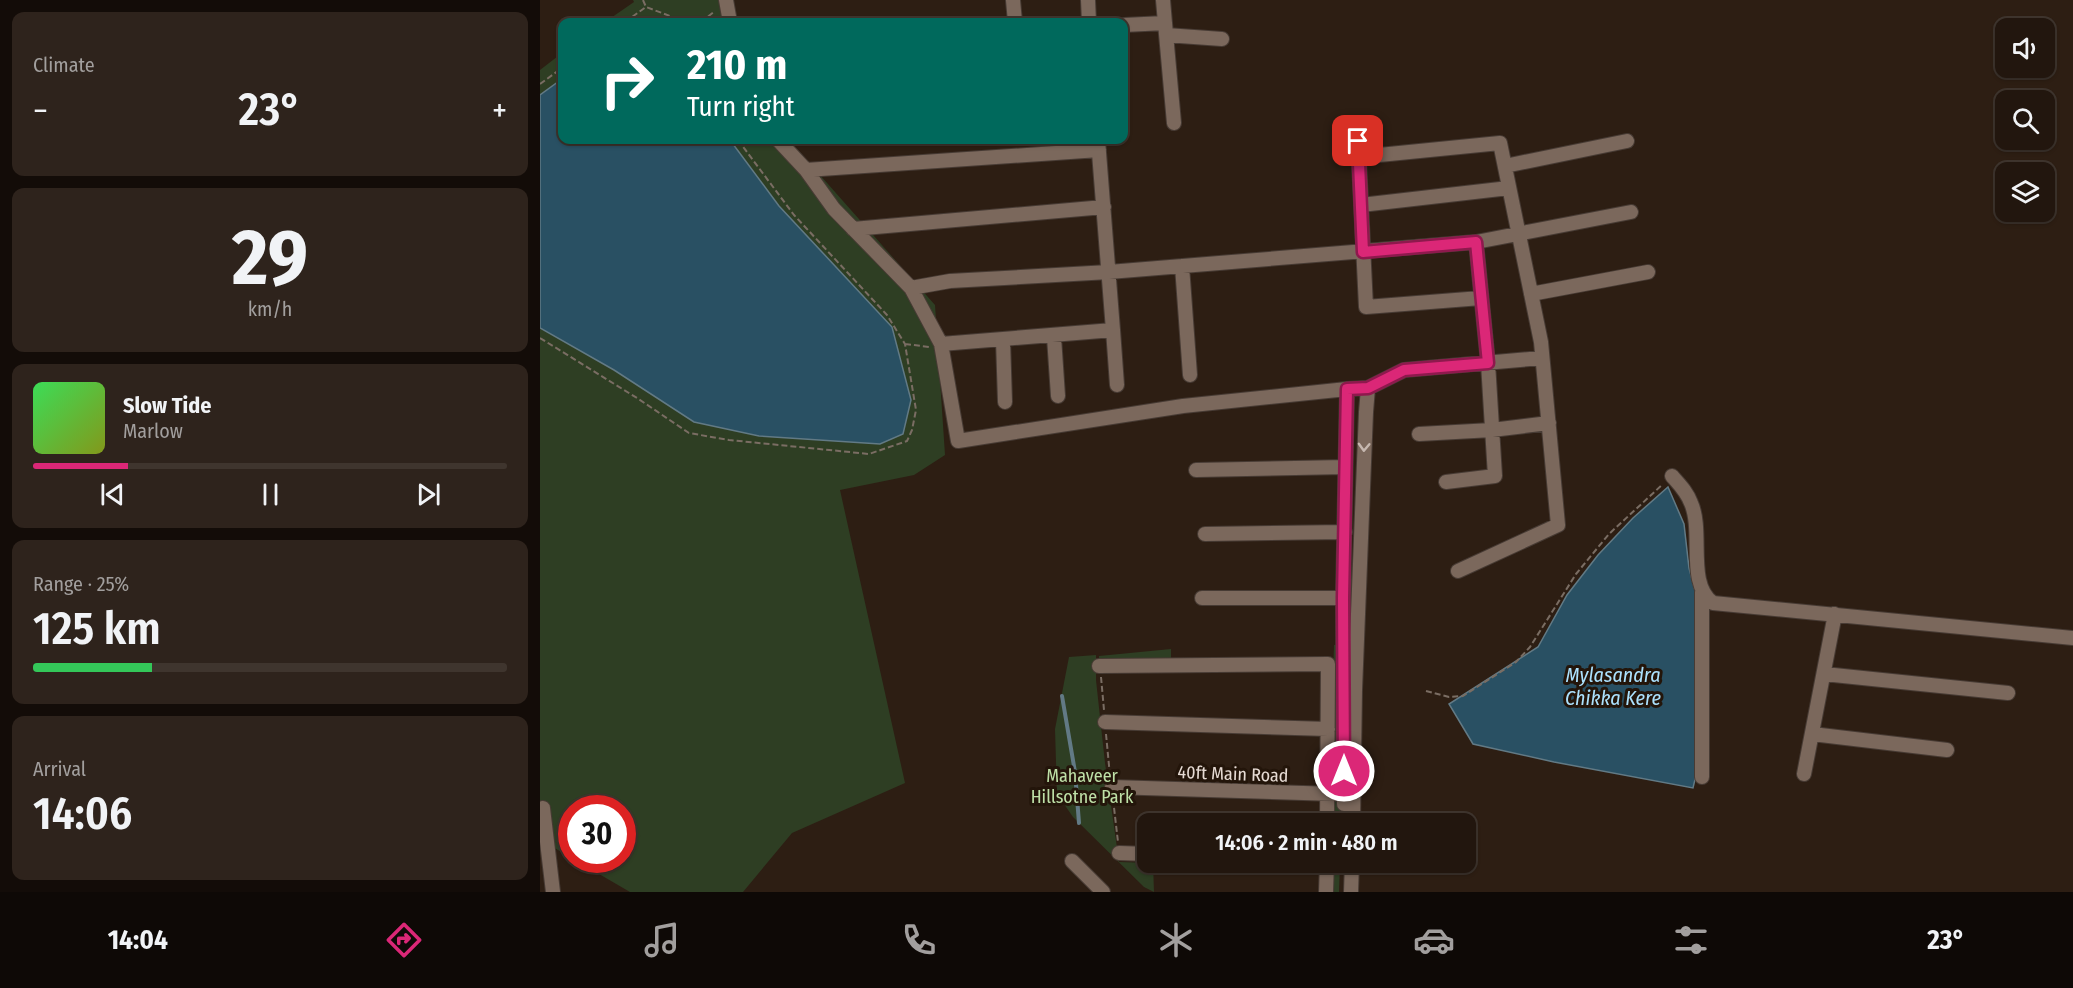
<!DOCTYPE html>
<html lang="en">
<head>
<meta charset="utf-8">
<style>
  :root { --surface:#22160e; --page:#2e231c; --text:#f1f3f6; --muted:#a29f9e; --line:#3f352e; --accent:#db2777 }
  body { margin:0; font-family:"Fira Sans Condensed",sans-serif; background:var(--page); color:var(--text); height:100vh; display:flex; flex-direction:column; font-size:22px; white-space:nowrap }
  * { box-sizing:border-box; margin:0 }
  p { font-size:20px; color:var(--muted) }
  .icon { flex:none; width:33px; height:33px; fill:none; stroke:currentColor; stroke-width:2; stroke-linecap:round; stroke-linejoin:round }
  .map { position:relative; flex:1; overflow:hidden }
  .sheet { display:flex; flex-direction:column; gap:12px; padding:12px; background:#130c08; width:540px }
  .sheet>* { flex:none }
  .top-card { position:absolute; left:18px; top:18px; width:570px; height:126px; border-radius:12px; box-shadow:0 2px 4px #0004,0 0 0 2px var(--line); background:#00695c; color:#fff; overflow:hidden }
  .controls { position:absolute; left:1455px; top:18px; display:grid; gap:12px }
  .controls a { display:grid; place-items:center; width:60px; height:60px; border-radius:12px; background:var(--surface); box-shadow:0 2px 4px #0004,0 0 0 2px var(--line); font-size:30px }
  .speed { position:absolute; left:18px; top:795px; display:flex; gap:12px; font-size:30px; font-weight:700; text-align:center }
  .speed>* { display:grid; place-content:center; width:78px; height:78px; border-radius:50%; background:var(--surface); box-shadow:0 2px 4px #0004,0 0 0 2px var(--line); line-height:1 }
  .speed .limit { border:9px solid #d22; background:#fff; color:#111 }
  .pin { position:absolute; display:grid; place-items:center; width:51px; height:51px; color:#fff; margin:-26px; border-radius:12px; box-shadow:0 3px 9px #0006 }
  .me { position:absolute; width:66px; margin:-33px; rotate:0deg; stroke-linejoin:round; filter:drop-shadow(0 0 4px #0008) }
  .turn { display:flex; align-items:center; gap:21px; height:126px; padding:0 30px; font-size:27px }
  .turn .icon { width:78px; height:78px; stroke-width:2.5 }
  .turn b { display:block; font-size:42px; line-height:51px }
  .big { font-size:45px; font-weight:600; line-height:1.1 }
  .sheet .tile { flex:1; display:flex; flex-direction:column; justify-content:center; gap:9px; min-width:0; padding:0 21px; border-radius:12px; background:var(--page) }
  .sheet .dial { align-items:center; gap:0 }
  .dial b { font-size:78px; line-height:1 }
  .song { display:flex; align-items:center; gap:18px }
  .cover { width:72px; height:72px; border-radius:9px; background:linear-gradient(135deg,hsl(130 70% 55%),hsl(70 70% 35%)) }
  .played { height:6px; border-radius:3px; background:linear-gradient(90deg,var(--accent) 20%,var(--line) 20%) }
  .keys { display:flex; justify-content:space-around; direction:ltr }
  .heat { display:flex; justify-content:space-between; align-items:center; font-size:33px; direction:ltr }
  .charge { height:9px; border-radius:4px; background:linear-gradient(90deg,#34c759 25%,var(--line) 0) }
  .trip { position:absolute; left:597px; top:813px; width:339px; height:60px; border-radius:12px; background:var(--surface); box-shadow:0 2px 4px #0004,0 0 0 2px var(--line); font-weight:600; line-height:60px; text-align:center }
  .dock { display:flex; height:96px; justify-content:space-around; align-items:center; background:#0e0906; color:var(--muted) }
  .dock .icon { width:42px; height:42px }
  .dock .selected { color:var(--accent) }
  .dock b { font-size:27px; color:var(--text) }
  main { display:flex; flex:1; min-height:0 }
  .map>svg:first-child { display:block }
  .green { fill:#2e3e23 }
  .water { fill:#295063; stroke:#627a85; stroke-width:1.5 }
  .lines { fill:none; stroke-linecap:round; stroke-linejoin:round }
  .stream { stroke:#627a85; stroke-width:4 }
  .minor-casing { stroke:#473b34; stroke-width:16 }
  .path { stroke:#7a6d63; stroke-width:2; stroke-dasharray:6 3; stroke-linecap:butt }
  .minor { stroke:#7b685c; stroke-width:14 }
  .oneway { stroke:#c6b8b0 }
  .route-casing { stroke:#8e194d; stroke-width:15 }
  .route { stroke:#db2777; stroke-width:10 }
  .labels { text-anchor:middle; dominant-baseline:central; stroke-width:6; stroke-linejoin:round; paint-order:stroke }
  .street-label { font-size:18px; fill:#e6dbd4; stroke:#23150a }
  .park-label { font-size:18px; fill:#bee0a7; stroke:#23150a }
  .water-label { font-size:20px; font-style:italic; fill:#ace2fe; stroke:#23150a }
</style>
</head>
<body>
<main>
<section class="sheet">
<div class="tile"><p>Climate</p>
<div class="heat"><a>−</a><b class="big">23°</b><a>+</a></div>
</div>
<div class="tile dial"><b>29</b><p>km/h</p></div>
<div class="tile">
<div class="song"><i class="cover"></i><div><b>Slow Tide</b><p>Marlow</p></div></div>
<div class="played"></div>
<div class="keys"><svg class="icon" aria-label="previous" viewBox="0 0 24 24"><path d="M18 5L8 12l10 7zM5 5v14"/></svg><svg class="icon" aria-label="pause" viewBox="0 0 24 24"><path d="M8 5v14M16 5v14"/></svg><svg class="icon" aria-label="next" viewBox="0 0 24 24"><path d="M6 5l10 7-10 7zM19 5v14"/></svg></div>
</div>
<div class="tile"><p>Range · 25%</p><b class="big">125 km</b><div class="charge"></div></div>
<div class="tile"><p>Arrival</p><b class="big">14:06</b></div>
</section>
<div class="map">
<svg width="1533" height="892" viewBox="0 0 1533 892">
  <rect width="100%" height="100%" fill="#2d1e13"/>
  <path class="green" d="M93 0H183L191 22H117L106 20 103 22H65L94 2Z
    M22 53V79L0 95V70Z
    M190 140H249L395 305 405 455 374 475 300 490 365 783 252 833 203 892H90L35 860H82V808H32L31 858 0 839V328L74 370 239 206Z
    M801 644 799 775H790L794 645Z
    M631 649V662L559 666V656Z
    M556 655V680L565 763 579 862 613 863 614 892 604 887 533 817 517 794 515 729 529 657Z
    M788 794H804L802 823H789Z
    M790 863H800L799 892H789Z"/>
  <path class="water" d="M22 79V140H190L239 206 352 327 371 400 363 434 340 444 219 436 154 422 74 370 0 328V95Z
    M1128 487 1144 524 1149 568 1158 602 1162 750 1153 788 1014 762 933 744 909 704 998 647 1027 595 1058 555 1093 518Z"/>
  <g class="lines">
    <path class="stream" d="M522 696 535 772 539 823"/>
    <g class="minor-casing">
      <path id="minor" d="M186 0 190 22
        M473 0 475 22
        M548 0 549 22
        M625 23 634 123
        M584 25 625 23 623 0
        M626 35 682 39
        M238 140 266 170 294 209 371 288 401 344 418 441 643 406 807 389 828 388 864 370 1002 358
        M818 141 826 307 941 298
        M819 157 960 143 1001 342 1018 525 918 571
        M965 166 1087 141
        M266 170 559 150
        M821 205 969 188
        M313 229 564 207
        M936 242 1091 212
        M642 266 650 375
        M371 288 410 281 569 272 936 242 948 363 955 476 906 482
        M991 294 1108 272
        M573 330 577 385
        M514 337 518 396
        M463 340 465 402
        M401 344 573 330 558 140
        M879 434 952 430 1009 423
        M656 470 805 467
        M1132 476C1140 485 1147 492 1151 503 1164 532 1146 584 1173 603L1533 638
        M665 534 805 532
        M662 598H803
        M559 666 788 664 787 824
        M1284 674 1468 693
        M565 722 788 729
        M1272 734 1407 750
        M1264 774 1295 614
        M1162 777V592
        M572 787 796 794
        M804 804 803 598 807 389
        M3 808 13 892
        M813 824 815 690 826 412 828 388
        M579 853 608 854
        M532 861 563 892
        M786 892 787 862
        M811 892 812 862"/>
    </g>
    <path class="path" d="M103 0 106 7
      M85 22 106 7 146 22
      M161 22 175 11
      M0 84 22 68
      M0 338 97 398 149 433 189 440 329 454 367 441 372 430 376 410 365 344 347 315 254 215 198 140
      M365 344 389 347
      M561 677 564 710
      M886 691 909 697 923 696 976 662 990 647 1036 574 1069 534 1123 484
      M566 734 570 776
      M573 799 578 842"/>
    <use href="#minor" class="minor"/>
  </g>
  <defs><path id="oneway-chevron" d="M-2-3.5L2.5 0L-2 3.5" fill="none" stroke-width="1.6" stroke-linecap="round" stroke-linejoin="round" transform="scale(1.5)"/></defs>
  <use class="oneway" href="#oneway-chevron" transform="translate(824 447) rotate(92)"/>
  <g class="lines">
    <g class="route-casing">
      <path id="route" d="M804 771 803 598 807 389 828 388 864 370 948 363 936 242 823 252 818 141"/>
    </g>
    <use href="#route" class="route"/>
  </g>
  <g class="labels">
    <g class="street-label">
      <text transform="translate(693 774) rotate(2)">40ft Main Road</text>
    </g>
    <g class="park-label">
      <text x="542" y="776">Mahaveer<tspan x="542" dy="21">Hillsotne Park</tspan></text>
    </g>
    <g class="water-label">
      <text x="1073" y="675">Mylasandra<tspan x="1073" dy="23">Chikka Kere</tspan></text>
    </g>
  </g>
</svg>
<div class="controls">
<a><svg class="icon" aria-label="sound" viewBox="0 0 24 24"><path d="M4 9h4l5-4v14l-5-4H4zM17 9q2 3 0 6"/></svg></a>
<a><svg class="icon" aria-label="search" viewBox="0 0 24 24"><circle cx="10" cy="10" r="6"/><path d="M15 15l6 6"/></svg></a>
<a><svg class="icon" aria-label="layers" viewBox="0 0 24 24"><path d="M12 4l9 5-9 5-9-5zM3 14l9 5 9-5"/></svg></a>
</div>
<div class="speed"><div class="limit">30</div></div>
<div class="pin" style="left:818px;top:141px;background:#d93025"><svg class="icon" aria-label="arrive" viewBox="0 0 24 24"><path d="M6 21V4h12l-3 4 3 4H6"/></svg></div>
<svg class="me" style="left:804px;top:771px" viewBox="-20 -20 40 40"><circle r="17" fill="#db2777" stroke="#fff" stroke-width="3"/><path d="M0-11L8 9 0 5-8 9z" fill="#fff"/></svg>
<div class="trip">14:06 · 2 min · 480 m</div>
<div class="top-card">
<div class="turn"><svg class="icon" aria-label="right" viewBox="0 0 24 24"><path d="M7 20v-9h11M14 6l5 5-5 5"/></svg><div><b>210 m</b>Turn right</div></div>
</div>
</div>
</main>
<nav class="dock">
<b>14:04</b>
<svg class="icon selected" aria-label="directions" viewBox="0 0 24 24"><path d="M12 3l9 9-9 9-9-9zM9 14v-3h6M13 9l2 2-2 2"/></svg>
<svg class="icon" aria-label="music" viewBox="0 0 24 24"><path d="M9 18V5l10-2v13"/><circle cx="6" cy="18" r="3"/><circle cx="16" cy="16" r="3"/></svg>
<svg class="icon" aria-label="phone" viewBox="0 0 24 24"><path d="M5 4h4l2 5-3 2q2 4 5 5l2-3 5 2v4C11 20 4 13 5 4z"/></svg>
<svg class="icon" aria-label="climate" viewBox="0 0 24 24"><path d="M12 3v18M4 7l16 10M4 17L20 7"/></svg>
<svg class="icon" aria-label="car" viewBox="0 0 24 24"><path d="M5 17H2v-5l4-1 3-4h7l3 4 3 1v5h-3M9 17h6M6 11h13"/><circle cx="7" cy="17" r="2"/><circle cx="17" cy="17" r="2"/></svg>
<svg class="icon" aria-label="filters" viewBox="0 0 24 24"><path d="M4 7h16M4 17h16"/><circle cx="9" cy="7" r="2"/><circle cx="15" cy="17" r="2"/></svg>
<b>23°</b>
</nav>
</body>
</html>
